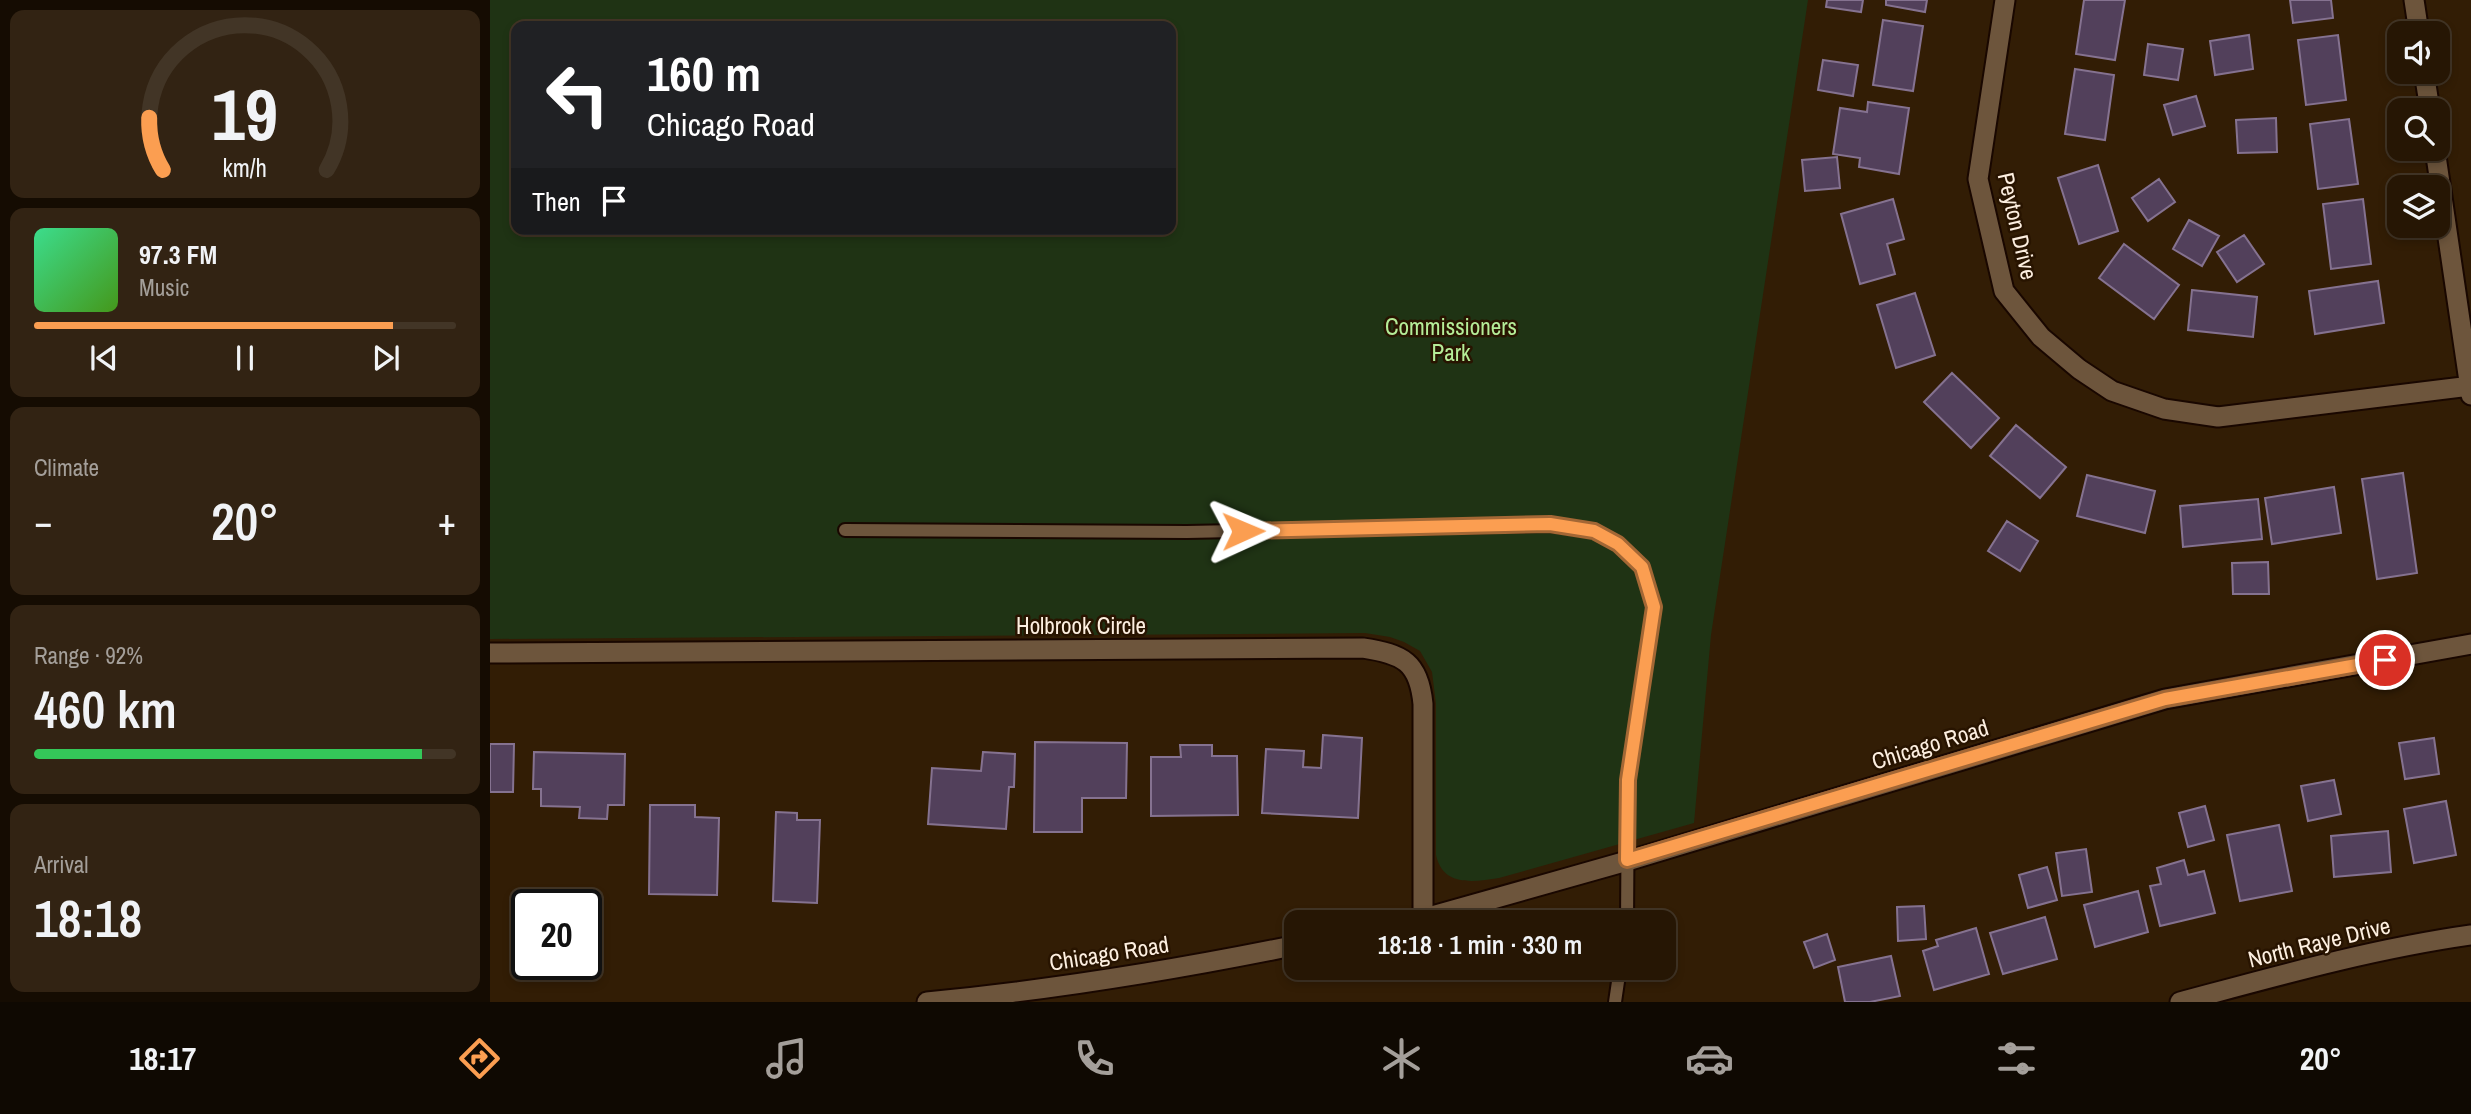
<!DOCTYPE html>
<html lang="en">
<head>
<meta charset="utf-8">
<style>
  :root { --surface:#261604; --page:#322313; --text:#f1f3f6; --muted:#a49f9a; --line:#423526; --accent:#fb9e51 }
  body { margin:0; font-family:"Archivo Narrow",sans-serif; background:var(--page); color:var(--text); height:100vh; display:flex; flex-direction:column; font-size:26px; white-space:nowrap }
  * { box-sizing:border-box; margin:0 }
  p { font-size:23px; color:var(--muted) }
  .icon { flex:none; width:38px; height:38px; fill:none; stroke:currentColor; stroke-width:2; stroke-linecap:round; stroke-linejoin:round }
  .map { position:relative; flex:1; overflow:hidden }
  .drawer { display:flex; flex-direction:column; gap:10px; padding:10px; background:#150c02; width:490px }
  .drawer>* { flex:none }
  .hud { position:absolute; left:21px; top:21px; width:665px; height:214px; border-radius:14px; box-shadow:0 4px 10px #0003,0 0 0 2px var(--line); background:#202124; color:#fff; overflow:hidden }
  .fabs { position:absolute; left:1897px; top:21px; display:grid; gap:14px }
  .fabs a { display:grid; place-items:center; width:63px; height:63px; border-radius:14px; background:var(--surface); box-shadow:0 4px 10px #0003,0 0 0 2px var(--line); font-size:35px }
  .speed { position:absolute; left:21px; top:889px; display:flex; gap:14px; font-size:35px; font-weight:700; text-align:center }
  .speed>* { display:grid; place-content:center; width:91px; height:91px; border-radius:50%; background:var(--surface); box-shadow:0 4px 10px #0003,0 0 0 2px var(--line); line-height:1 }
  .speed .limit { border:4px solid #111; border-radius:10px; background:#fff; color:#111 }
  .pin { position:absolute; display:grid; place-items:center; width:60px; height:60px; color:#fff; margin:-30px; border:4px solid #fff; border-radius:50%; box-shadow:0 2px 7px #0007 }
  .me { position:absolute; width:77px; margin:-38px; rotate:89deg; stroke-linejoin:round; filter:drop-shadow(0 0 5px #0008) }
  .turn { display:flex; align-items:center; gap:24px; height:147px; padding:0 21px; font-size:32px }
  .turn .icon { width:91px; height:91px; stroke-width:2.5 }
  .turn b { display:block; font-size:49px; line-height:60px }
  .then { display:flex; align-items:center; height:66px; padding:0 21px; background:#0003; gap:14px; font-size:26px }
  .big { font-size:52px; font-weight:600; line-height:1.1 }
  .drawer .card { flex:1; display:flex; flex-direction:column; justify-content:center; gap:10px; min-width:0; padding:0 24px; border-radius:14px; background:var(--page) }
  .drawer .dial { align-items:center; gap:0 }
  .dial svg { height:182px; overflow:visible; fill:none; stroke:var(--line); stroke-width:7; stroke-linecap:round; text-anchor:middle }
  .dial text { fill:var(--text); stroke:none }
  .song { display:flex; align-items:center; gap:21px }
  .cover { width:84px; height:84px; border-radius:10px; background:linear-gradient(135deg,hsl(150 70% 55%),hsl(100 70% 35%)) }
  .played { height:7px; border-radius:4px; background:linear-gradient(90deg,var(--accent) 85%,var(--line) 85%) }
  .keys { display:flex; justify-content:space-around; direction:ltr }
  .heat { display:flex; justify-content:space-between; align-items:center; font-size:38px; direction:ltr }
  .charge { height:10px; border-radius:5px; background:linear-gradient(90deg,#34c759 92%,var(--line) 0) }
  .trip { position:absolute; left:794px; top:910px; width:392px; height:70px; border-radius:14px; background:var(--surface); box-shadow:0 4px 10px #0003,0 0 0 2px var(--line); font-weight:600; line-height:70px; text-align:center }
  .menu { display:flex; height:112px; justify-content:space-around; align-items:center; background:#0f0902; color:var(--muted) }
  .menu .icon { width:49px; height:49px }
  .menu .active { color:var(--accent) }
  .menu b { font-size:32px; color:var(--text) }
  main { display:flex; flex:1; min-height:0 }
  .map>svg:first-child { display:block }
  .green { fill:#1f3314; fill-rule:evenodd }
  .building { fill:#52405b; stroke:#857290; stroke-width:2 }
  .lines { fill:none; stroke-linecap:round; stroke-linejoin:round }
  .service-casing { stroke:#190700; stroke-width:16 }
  .minor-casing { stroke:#190700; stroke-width:23 }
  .tertiary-casing { stroke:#190700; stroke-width:23 }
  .service { stroke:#6d553c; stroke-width:12 }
  .minor { stroke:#6d553c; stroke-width:19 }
  .tertiary { stroke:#6d553c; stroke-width:19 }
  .route-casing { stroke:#a36735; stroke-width:18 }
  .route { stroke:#fb9e51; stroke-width:12 }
  .labels { text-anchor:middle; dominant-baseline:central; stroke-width:5; stroke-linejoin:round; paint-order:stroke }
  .street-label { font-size:23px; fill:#fdefe0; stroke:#281400 }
  .park-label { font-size:23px; fill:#b5ed98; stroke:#281400 }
</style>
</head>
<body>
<main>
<section class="drawer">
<div class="card dial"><svg viewBox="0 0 100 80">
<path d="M14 69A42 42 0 1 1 86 69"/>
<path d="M14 69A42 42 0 0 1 8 46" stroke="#fb9e51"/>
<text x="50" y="56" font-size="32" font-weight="700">19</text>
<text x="50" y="72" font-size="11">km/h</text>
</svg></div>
<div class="card">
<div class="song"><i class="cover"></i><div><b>97.3 FM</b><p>Music</p></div></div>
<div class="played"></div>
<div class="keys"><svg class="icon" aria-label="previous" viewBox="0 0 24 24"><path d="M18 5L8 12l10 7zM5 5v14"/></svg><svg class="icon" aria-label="pause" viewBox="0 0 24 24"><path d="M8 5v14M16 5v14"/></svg><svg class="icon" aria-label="next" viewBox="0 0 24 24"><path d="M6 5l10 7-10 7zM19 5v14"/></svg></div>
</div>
<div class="card"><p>Climate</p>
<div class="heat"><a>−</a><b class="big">20°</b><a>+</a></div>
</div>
<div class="card"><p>Range · 92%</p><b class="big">460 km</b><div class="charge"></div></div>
<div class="card"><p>Arrival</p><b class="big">18:18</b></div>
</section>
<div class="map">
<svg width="1981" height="1002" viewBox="0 0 1981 1002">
  <rect width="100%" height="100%" fill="#321d05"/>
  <path class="green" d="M0 0H1318L1221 635 1204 823 1009 878C983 882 953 887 946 855V704L942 672 930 651 914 642 900 637 875 633 0 639ZM26 26H681V229H26Z"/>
  <path class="building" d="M1337 0H1373L1371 12 1336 7Z
    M1396 0H1437L1435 12 1396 5Z
    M1594 0H1635L1625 60 1586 54Z
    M1800 0H1841L1843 18 1803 23Z
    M1393 20 1433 26 1423 91 1383 85Z
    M1759 35 1763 69 1725 75 1720 41Z
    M1848 35 1856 100 1816 105 1808 40Z
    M1658 44 1693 49 1688 80 1654 75Z
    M1333 60 1368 65 1363 96 1328 90Z
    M1585 69 1624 75 1615 140 1575 134Z
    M1706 96 1715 126 1683 135 1674 105Z
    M1378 102 1419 108 1409 174 1369 167 1370 158 1343 154 1350 108 1377 112Z
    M1786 118 1787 152 1748 153 1746 120Z
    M1859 119 1868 184 1828 189 1820 124Z
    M1347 157 1350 188 1315 191 1312 160Z
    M1608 165 1628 231 1589 244 1568 178Z
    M1669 179 1685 202 1658 221 1642 198Z
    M1403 199 1414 239 1397 244 1405 274 1370 284 1351 214Z
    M1873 199 1881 264 1841 269 1833 204Z
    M1699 220 1729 236 1712 266 1683 249Z
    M1754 235 1774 264 1747 282 1727 252Z
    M1634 244 1689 285 1664 319 1609 278Z
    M1888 281 1894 323 1825 334 1819 291Z
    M1702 290 1767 297 1763 337 1698 330Z
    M1425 293 1445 355 1406 368 1387 305Z
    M1462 373 1509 418 1481 448 1434 402Z
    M1526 425 1576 467 1550 498 1500 456Z
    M1913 473 1927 573 1887 579 1872 479Z
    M1597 475 1665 491 1655 533 1587 516Z
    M1844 487 1851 533 1782 544 1775 498Z
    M1768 499 1772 539 1693 547 1690 506Z
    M1517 521 1548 541 1530 571 1498 551Z
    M1778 562 1779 594H1743L1742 563Z
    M833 735 872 738 868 818 772 813 776 749 814 751 813 767 831 768Z
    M1944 738 1949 774 1915 779 1909 743Z
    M545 742 637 743 636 798H592V832H544Z
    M0 744H24L23 792H0Z
    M690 745H722V756H747L748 815 661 816V757H691Z
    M44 752 135 754 134 805H118L117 819 89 818 90 807 51 806V789H43Z
    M493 752 525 754 524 787H519L516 829 438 824 442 768 491 771Z
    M1844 780 1851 814 1818 821 1811 786Z
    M1956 801 1966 855 1924 863 1914 809Z
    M160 805H205V817L229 818 227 895 159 894Z
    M1715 806 1724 840 1698 847 1689 813Z
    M286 812 307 813V820H330L327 903 283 901Z
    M1789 825 1802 891 1750 901 1737 835Z
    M1898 831 1901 872 1844 877 1841 836Z
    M1596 849 1602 892 1572 896 1566 853Z
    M1694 860 1698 875 1714 871 1725 913 1670 926 1660 886 1671 884 1667 868Z
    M1557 867 1567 900 1538 908 1529 875Z
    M1648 891 1658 932 1605 947 1594 905Z
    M1434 906 1436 939 1408 941 1407 907Z
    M1555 917 1567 959 1513 974 1500 933Z
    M1486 928 1499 974 1444 990 1433 951 1448 946 1446 940Z
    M1337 934 1345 960 1324 968 1314 942Z
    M1401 956 1410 996 1380 1002H1355L1348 967Z"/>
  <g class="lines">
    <g class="service-casing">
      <path id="service" d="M355 530 697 532 1060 525 1104 531 1128 544 1152 567 1164 607 1138 780 1137 922
        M1125 1002 1130 968"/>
    </g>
    <g class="minor-casing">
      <path id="minor" d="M1515 0 1488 179 1514 291 1551 337 1589 369 1622 391 1674 409 1728 417 1981 386
        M1924 0 1929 33
        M1934 72 1940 110
        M1945 149 1981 395
        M0 653 873 648C913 654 929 662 933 704V920
        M1690 1002C1787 976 1882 949 1981 935"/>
    </g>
    <g class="tertiary-casing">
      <path id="tertiary" d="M921 922 1137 861 1675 699 1981 644
        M437 1002C561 990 685 970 807 945"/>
    </g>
    <use href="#service" class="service"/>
    <use href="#minor" class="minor"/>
    <use href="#tertiary" class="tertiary"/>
  </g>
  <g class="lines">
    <g class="route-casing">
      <path id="route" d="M753 531 1060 524 1104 531 1128 544 1152 567 1164 607 1138 780 1137 860 1675 699 1895 660"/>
    </g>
    <use href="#route" class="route"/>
  </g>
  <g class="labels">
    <g class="street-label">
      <text transform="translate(1528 226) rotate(77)">Peyton Drive</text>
      <text x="591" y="625">Holbrook Circle</text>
      <text transform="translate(1440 744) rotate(-17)">Chicago Road</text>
      <text transform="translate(1829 942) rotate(-14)">North Raye Drive</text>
      <text transform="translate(619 953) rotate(-9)">Chicago Road</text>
    </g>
    <g class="park-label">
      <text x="961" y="326">Commissioners<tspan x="961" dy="26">Park</tspan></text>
    </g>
  </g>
</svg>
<div class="fabs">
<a><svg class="icon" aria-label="sound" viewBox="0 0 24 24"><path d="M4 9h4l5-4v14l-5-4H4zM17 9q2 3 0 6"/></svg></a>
<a><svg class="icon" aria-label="search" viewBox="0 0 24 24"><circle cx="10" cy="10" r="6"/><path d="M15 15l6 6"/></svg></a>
<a><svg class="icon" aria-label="layers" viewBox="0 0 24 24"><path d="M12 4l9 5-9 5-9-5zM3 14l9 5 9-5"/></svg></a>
</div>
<div class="speed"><div class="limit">20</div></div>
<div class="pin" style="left:1895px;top:660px;background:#d93025"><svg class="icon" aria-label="arrive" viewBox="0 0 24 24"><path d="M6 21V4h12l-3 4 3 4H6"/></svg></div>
<svg class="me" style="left:753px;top:531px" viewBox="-20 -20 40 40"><path d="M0-17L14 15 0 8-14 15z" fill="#fb9e51" stroke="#fff" stroke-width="4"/></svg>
<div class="trip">18:18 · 1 min · 330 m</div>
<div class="hud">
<div class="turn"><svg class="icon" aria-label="left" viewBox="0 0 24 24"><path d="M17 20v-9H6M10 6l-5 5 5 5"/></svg><div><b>160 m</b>Chicago Road</div></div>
<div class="then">Then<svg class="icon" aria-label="arrive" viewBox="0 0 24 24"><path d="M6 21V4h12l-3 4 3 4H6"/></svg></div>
</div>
</div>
</main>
<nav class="menu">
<b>18:17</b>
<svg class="icon active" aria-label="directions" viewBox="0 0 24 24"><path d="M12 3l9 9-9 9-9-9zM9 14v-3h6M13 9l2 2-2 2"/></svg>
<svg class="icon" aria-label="music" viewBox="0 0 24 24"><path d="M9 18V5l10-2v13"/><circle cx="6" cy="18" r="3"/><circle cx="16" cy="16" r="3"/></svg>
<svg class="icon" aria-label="phone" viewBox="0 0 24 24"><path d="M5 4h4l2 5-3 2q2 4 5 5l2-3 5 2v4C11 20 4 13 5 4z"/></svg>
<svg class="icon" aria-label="climate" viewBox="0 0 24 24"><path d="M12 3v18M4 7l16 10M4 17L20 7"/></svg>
<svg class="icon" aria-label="car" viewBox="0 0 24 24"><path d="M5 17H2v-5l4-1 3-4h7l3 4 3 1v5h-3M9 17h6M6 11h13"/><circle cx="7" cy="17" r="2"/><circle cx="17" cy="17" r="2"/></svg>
<svg class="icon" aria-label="filters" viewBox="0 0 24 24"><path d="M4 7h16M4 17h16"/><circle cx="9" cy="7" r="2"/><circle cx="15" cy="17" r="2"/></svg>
<b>20°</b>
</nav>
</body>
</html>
